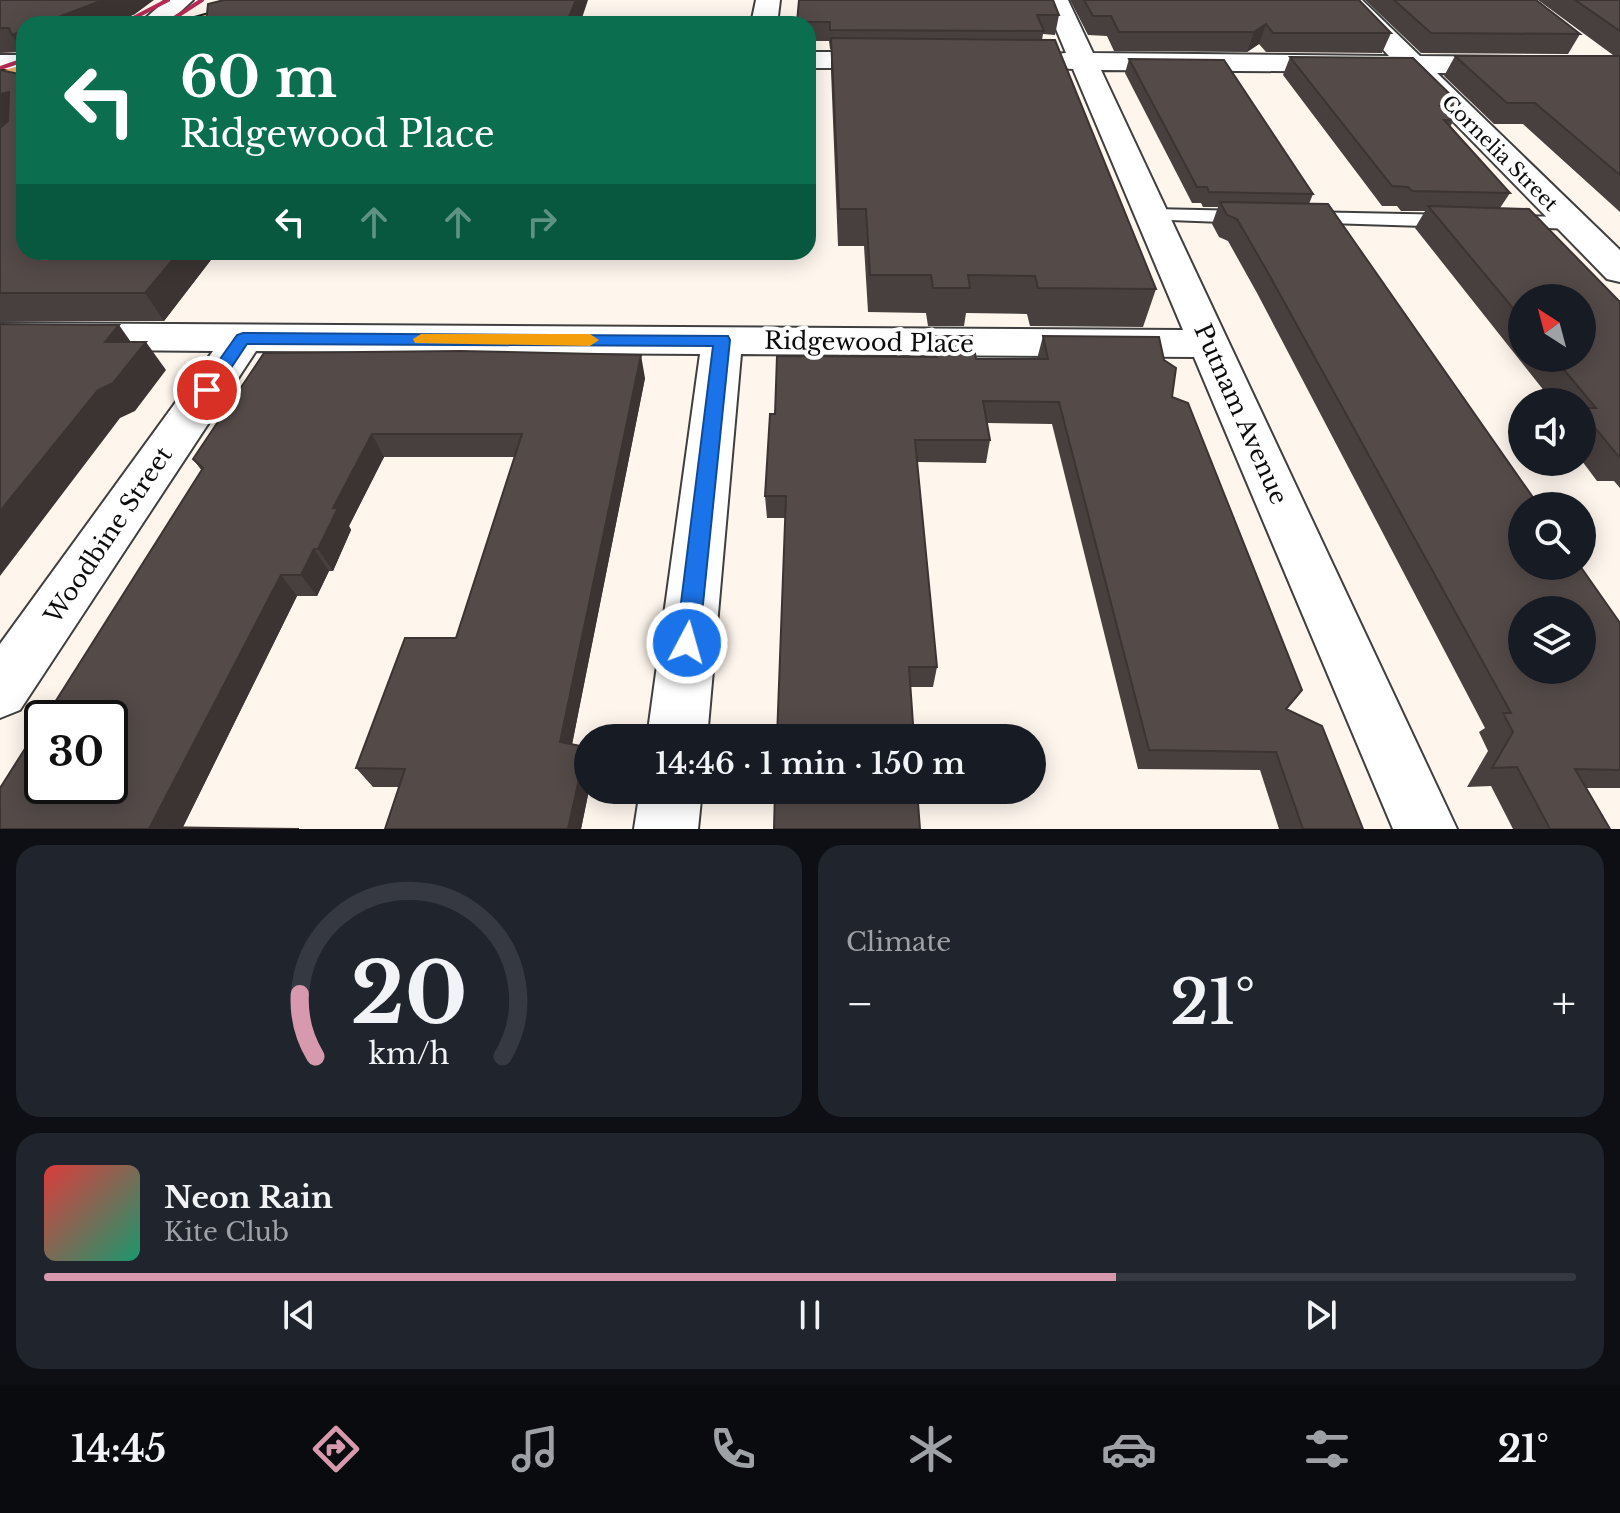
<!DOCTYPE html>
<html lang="en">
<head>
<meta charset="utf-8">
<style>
  :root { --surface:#171b24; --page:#20242c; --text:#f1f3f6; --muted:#9ea1a6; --line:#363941; --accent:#d699ae }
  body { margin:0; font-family:"Libre Baskerville",serif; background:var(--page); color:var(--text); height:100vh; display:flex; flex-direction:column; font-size:30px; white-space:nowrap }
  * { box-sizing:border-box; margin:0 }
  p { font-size:26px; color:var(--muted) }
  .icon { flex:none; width:44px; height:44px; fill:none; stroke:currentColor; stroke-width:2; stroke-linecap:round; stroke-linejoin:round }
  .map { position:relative; height:829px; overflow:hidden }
  .drawer { display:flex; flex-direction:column; gap:16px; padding:16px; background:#0d0f14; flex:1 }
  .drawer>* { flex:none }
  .banner { position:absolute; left:16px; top:16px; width:800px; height:244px; border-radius:24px; box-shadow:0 4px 20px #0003; background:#0b6e4f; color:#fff; overflow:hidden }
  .needle { width:52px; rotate:324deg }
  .tools { position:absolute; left:1508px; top:284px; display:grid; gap:16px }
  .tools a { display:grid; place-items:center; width:88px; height:88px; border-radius:50%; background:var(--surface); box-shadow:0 4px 20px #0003; font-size:40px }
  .speed { position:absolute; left:24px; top:700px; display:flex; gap:16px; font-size:40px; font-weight:700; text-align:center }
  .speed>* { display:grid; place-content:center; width:104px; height:104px; border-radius:50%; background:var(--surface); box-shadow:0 4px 20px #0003; line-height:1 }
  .speed .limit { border:4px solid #111; border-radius:12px; background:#fff; color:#111 }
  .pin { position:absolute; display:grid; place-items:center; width:68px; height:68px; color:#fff; margin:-34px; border:4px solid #fff; border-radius:50%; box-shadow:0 2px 8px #0007 }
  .me { position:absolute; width:88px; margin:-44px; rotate:6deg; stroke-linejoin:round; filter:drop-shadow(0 0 6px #0008) }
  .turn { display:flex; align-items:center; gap:28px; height:168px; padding:0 32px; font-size:36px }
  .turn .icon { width:104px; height:104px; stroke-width:2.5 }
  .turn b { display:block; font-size:56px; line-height:68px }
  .lanes { display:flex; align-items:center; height:76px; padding:0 32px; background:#0003; justify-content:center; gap:40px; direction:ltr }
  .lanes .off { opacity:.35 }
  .big { font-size:60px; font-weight:600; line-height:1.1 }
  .drawer .tile { flex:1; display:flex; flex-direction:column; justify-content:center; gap:12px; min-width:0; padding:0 28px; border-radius:24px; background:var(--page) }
  .drawer .dial { align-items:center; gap:0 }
  .dial svg { height:208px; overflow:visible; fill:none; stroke:var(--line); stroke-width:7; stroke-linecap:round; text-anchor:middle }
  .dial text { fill:var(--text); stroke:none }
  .song { display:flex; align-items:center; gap:24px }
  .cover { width:96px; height:96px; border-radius:12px; background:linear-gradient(135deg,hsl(0 70% 55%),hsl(160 70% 35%)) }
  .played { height:8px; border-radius:4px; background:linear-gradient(90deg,var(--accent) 70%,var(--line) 70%) }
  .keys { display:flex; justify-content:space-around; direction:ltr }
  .heat { display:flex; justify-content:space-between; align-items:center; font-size:44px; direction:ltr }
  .drawer .tiles { flex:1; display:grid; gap:16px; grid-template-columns:1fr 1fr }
  .tile:last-child { grid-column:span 2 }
  .trip { position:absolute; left:574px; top:724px; width:472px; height:80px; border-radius:40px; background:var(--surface); box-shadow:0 4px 20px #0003; font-weight:600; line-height:80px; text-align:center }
  .tab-bar { display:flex; height:128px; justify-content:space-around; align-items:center; background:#090b0e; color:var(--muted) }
  .tab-bar .icon { width:56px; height:56px }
  .tab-bar .current { color:var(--accent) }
  .tab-bar b { font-size:36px; color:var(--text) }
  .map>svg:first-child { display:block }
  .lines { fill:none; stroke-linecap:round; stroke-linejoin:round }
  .service-casing { stroke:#3f3f3f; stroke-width:4 }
  .pedestrian-casing { stroke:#3f3f3f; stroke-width:4 }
  .minor-casing { stroke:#3f3f3f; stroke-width:4 }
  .primary-casing { stroke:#1d1d1d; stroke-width:4 }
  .service { fill:#fff; fill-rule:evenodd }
  .pedestrian { fill:#fff; fill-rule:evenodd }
  .minor { fill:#fff; fill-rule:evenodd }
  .primary { fill:#f1ac69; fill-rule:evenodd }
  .rail { stroke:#b52c56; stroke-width:4 }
  .wall { fill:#48403f; fill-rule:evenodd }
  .shaded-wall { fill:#3b3433 }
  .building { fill:#544b49; stroke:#3b3433; stroke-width:2; fill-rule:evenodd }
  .route { fill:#1a73e8; stroke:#114b97; stroke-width:2 }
  .slow { fill:#f59e0b }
  .labels { text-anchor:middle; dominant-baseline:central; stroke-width:8; stroke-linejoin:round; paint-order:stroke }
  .far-street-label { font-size:20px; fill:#0c0c0c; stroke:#fff }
  .street-label { font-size:24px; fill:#0c0c0c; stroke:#fff }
</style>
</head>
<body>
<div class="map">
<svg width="1620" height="829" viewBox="0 0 1620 829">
  <rect width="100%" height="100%" fill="#fef6ed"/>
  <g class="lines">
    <g class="service-casing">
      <path id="service" d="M1151 209 1248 211 1258 217 1248 223 1144 219 1141 215 1144 211Z
        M1303 212 1456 215 1466 221 1456 227 1296 222 1293 218Z
        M1507 216 1571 217 1581 223 1571 229 1500 226 1497 222Z"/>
    </g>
    <g class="pedestrian-casing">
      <path id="pedestrian" d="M0 55H24V69H0Z"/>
    </g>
    <g class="minor-casing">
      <path id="minor" d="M166 0H193L167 24H139Z
        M756 0H780L777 24H751Z
        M1044 0H1068L1093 53 1389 56 1336 0H1362L1420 56 1620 58V74L1437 73 1620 250V282L1607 279 1405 72 1101 70 1457 829H1393L1194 357 741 354 707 738H647L700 354 256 351 20 710 0 718V644L213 351 0 349V323L1183 330 1073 69 1044 67 1040 61 1044 55 1066 53Z
        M808 52H890L900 54 904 60 900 66 890 68H808Z
        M640 790H702L698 829H634Z"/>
    </g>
    <g class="primary-casing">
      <path id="primary" d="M259 0H299L296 5 228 24H187L191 19Z
        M24 65V81L0 87V71Z"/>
    </g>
    <use href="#service" class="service"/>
    <use href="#pedestrian" class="pedestrian"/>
    <use href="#minor" class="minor"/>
    <use href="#primary" class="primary"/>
    <path class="rail" d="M122 24 168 0
      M165 24 202 0
      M0 68 24 60"/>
  </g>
  <path class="wall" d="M0 0 135 14 24 54 23 52 0 53Z
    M799 0 1059 15 1055 35 1043 34 1042 40 1156 289 1143 327 1030 326 1027 314 966 313 964 326H928L926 313 868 312 864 246H838L831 71V49H830L829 41H808V24H797Z
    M1070 0H1359L1391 33 1382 53 1266 52 1259 44 1247 52 1114 51 1107 36 1088 35Z
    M1365 0H1536L1580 34 1568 54 1421 53Z
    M1538 0H1620V56L1613 55Z
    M1455 56H1620V212L1523 124H1494L1444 76Z
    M1290 57 1462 106 1450 127 1510 193 1500 208 1620 302V488L1614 481H1597L1582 461V402H1553L1415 228 1425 211H1401L1397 206H1382L1283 75ZM1522 298 1582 358H1522Z
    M1129 59 1313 194 1309 204 1620 623V788H1586L1610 829H1513L1491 786 1467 787 1488 751 1479 732 1485 728 1257 293 1228 241 1219 237 1212 224 1218 207H1203L1201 203H1192L1125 73Z
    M0 70 217 252 164 321H0Z
    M934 336 976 359H1037L1043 336 1172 397 1286 709 1363 829H1279L1260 770 1138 769 1052 424 987 423 990 440 986 463 917 462 937 667 933 687H910L786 518H767L765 496 775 414 932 357Z
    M645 378 572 744 589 790 581 829H385L399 787H373L356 768 456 638 515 457H384L349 526 351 530 333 571H329L317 596H297L183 827 202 471 193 459Z"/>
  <path class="shaded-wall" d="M103 0H154L135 14 114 24H40Z
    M576 0H588L580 24H566Z
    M1266 24 1259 44 1247 52 1254 32Z
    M24 30V54L12 35Z
    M9 92 24 115 0 129V94Z
    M179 252H217L164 321 145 293Z
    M119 325 138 352 146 342 166 370 135 411 120 418 0 576V511L105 342Z
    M641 355 645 378 569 760 560 742Z
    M372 434 384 457 349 526 351 530 333 571 318 549 333 508Z
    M314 549 329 571 317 596 301 575Z
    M281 575 297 596 182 829 150 827Z
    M586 747 588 753 589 790 581 829H568Z"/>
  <path class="building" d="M0 0H103L40 24H24V30L12 35 9 28H0Z
    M224 0H576L566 24H206L208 4Z
    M799 0H1053L1059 15H1037L1044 31 830 30V22H797Z
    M1084 0H1359L1391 33H1273L1266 24 1254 32H1119L1111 16H1093Z
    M1394 0H1536L1580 34 1431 33Z
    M1575 0H1620V31Z
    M831 38 1055 40 1156 289 1038 288 1035 276 968 275 970 288H933L931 275H870L866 209H839Z
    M1455 56H1620V175L1535 103H1507Z
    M1290 57 1413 58 1462 106H1440L1454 120H1444L1510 193 1412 191 1408 187 1392 186Z
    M1129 59 1224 60 1313 194 1209 192 1207 187H1197Z
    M0 70 24 75V252H179L145 293H0V128L8 121 9 92 0 94Z
    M1220 202 1328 204 1539 506H1522V566H1580L1620 623V770L1575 769 1610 829H1550L1517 767 1492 768 1513 732 1503 713H1511L1267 271 1237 219 1227 215ZM1522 610H1582V670H1522Z
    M1428 206 1529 209 1620 302V458L1582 412V408H1596L1554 358H1582V298H1522V319Z
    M0 324 119 325 105 342H146L113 383 98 390 0 511Z
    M934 336H972L976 359H1048L1043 336 1159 337 1164 360 1176 368 1172 397 1188 403 1302 690 1286 709 1322 726 1363 829H1303L1276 752 1149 750 1059 402 983 401 990 440H915L937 667H909L914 738H777L786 496H765L770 414H775L777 356 937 357Z
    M460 351 641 355 560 742 586 747 568 829H385L405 769 356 768 405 638H456L522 434H372L333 508H338L318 549H314L301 575H281L150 827 299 829H0V788L42 722V786H110V718H45L203 468 193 459 264 353Z
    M775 790H917L920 829H774Z"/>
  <path class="route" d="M243 333 728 336 730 340 699 643 695 650 687 653 679 650 676 643 713 346 247 344 213 395H201L198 390 201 386 237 335Z"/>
  <path class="slow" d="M421 334H590L599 340 590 346 415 343 413 339Z"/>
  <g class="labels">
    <g class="far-street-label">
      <text transform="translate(1500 153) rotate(45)">Cornelia Street</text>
    </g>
    <g class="street-label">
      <text transform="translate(869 342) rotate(1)">Ridgewood Place</text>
      <text transform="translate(1241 414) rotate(66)">Putnam Avenue</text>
      <text transform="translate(108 535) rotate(-56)">Woodbine Street</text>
    </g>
  </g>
</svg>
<div class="tools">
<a><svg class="needle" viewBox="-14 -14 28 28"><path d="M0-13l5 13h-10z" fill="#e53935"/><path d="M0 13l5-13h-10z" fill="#9ea1a6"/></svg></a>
<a><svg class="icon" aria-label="sound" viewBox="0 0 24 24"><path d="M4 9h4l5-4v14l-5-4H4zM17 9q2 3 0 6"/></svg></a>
<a><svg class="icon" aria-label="search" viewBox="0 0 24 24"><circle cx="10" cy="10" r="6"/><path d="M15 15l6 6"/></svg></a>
<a><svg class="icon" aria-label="layers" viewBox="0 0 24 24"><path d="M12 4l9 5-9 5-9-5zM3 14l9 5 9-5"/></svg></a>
</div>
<div class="speed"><div class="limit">30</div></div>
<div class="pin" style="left:207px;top:390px;background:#d93025"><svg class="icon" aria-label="arrive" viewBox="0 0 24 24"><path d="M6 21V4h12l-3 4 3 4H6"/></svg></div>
<svg class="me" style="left:687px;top:643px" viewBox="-20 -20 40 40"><circle r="17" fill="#1a73e8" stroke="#fff" stroke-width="3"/><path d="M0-11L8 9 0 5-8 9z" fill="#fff"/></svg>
<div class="trip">14:46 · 1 min · 150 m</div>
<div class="banner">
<div class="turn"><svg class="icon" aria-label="left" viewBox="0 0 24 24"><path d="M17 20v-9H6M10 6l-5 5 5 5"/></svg><div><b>60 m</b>Ridgewood Place</div></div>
<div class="lanes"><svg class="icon" aria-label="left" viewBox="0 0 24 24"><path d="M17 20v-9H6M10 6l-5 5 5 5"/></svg><svg class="icon off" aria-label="ahead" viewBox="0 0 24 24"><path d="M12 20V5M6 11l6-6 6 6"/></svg><svg class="icon off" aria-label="ahead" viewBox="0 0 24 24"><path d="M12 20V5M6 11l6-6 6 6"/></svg><svg class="icon off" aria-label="right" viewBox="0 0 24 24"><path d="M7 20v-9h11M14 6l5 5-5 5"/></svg></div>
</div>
</div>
<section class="drawer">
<div class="tiles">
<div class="tile dial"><svg viewBox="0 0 100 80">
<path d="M14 69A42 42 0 1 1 86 69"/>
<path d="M14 69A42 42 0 0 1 8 45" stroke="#d699ae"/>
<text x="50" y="56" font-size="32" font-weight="700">20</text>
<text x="50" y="72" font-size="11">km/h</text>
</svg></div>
<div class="tile"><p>Climate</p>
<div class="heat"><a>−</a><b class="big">21°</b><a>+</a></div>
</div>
<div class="tile">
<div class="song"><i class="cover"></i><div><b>Neon Rain</b><p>Kite Club</p></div></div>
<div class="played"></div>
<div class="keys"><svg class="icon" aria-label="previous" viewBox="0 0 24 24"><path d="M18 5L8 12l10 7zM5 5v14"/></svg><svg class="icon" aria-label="pause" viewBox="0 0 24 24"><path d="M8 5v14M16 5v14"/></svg><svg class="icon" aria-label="next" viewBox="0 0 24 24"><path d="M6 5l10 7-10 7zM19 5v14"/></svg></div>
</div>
</div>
</section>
<nav class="tab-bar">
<b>14:45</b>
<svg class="icon current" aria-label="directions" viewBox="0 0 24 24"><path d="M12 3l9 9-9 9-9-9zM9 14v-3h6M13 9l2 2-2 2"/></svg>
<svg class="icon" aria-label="music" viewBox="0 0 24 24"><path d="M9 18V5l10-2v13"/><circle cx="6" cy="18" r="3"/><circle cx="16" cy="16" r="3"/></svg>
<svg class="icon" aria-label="phone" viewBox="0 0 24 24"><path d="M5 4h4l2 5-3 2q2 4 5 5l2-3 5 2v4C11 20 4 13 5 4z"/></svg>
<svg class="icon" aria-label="climate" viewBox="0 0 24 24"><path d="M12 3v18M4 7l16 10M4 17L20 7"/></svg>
<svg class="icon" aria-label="car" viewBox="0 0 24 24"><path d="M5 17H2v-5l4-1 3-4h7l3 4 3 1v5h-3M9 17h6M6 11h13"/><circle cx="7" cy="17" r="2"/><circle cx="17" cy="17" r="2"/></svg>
<svg class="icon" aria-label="filters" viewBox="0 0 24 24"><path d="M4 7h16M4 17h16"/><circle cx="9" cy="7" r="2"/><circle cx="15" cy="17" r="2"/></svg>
<b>21°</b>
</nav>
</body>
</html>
